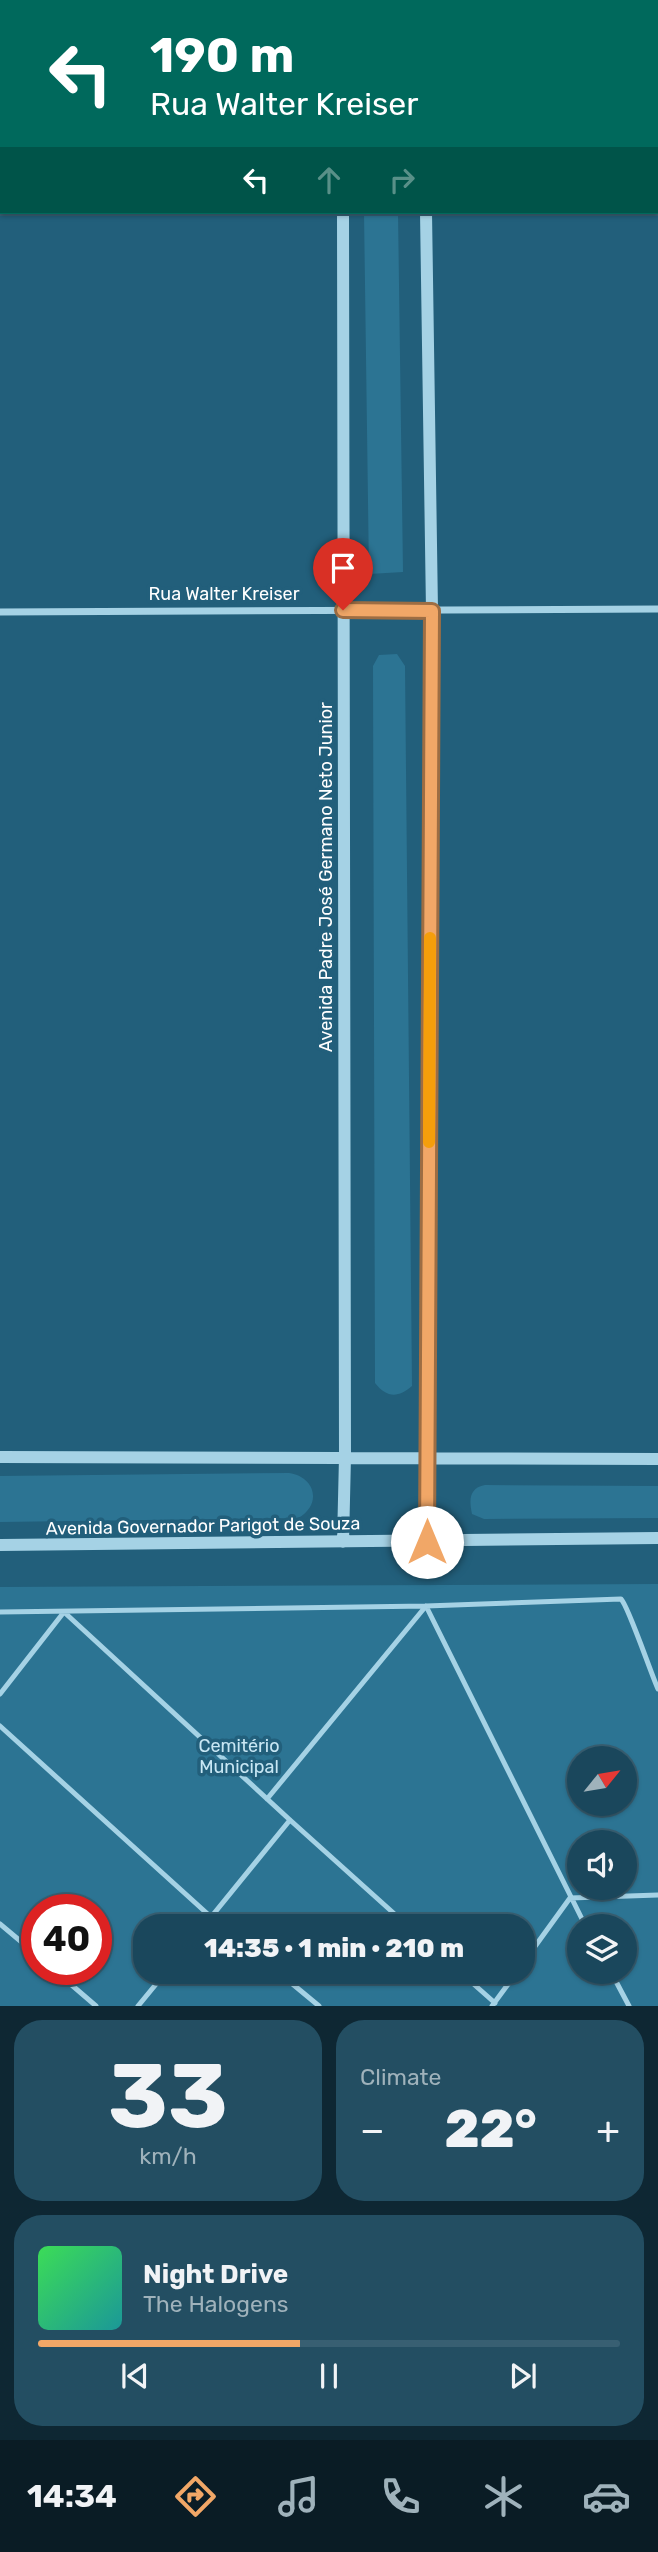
<!DOCTYPE html>
<html lang="en">
<head>
<meta charset="utf-8">
<style>
  :root { --surface:#1a475c; --page:#234e62; --text:#f1f3f6; --muted:#9fb2bb; --line:#385f72; --accent:#f1a767 }
  body { margin:0; font-family:Rubik,sans-serif; background:var(--page); color:var(--text); height:100vh; display:flex; flex-direction:column; font-size:26px; white-space:nowrap }
  * { box-sizing:border-box; margin:0 }
  p { font-size:23px; color:var(--muted) }
  .icon { flex:none; width:38px; height:38px; fill:none; stroke:currentColor; stroke-width:2; stroke-linecap:round; stroke-linejoin:round }
  .map { position:relative; height:2006px; overflow:hidden }
  .side { display:flex; flex-direction:column; gap:14px; padding:14px; background:#0e2733; flex:1 }
  .side>* { flex:none }
  .banner { position:absolute; left:0px; top:0px; width:658px; height:214px; box-shadow:0 2px 5px #0004,0 0 0 2px var(--line); background:#00695c; color:#fff; overflow:hidden }
  .needle { width:46px; rotate:60deg }
  .tools { position:absolute; left:567px; top:1746px; display:grid; gap:14px }
  .tools a { display:grid; place-items:center; width:70px; height:70px; border-radius:50%; background:var(--surface); box-shadow:0 2px 5px #0004,0 0 0 2px var(--line); font-size:35px }
  .speed { position:absolute; left:21px; top:1894px; display:flex; gap:14px; font-size:35px; font-weight:700; text-align:center }
  .speed>* { display:grid; place-content:center; width:91px; height:91px; border-radius:50%; background:var(--surface); box-shadow:0 2px 5px #0004,0 0 0 2px var(--line); line-height:1 }
  .speed .limit { border:10px solid #d22; background:#fff; color:#111 }
  .pin { position:absolute; display:grid; place-items:center; width:60px; height:60px; color:#fff; margin:-72px -30px; border-radius:50% 50% 50% 0; rotate:-45deg; box-shadow:0 0 7px #0007 }
  .pin .icon { rotate:45deg }
  .me { position:absolute; width:77px; margin:-38px; rotate:0deg; stroke-linejoin:round; filter:drop-shadow(0 0 5px #0008) }
  .turn { display:flex; align-items:center; gap:24px; height:147px; padding:0 35px; font-size:32px }
  .turn .icon { width:91px; height:91px; stroke-width:2.5 }
  .turn b { display:block; font-size:49px; line-height:60px }
  .lanes { display:flex; align-items:center; height:66px; padding:0 35px; background:#0003; justify-content:center; gap:35px; direction:ltr }
  .lanes .off { opacity:.35 }
  .big { font-size:52px; font-weight:800; line-height:1.1 }
  .side .tile { flex:1; display:flex; flex-direction:column; justify-content:center; gap:10px; min-width:0; padding:0 24px; border-radius:28px; background:var(--page) }
  .side .dial { align-items:center; gap:0 }
  .dial b { font-size:91px; line-height:1 }
  .song { display:flex; align-items:center; gap:21px }
  .cover { width:84px; height:84px; border-radius:10px; background:linear-gradient(135deg,hsl(130 70% 55%),hsl(180 70% 35%)) }
  .played { height:7px; border-radius:4px; background:linear-gradient(90deg,var(--accent) 45%,var(--line) 45%) }
  .keys { display:flex; justify-content:space-around; direction:ltr }
  .heat { display:flex; justify-content:space-between; align-items:center; font-size:38px; direction:ltr }
  .side .tiles { flex:1; display:grid; gap:14px; grid-template-columns:1fr 1fr }
  .tile:last-child { grid-column:span 2 }
  .trip { position:absolute; left:133px; top:1914px; width:402px; height:70px; border-radius:28px; background:var(--surface); box-shadow:0 2px 5px #0004,0 0 0 2px var(--line); font-weight:800; line-height:70px; text-align:center }
  .tabs { display:flex; height:112px; justify-content:space-around; align-items:center; background:#0a1c25; color:var(--muted) }
  .tabs .icon { width:49px; height:49px }
  .tabs .active { color:var(--accent) }
  .tabs b { font-size:32px; color:var(--text) }
  .map>svg:first-child { display:block }
  .green { fill:#2c7493; fill-rule:evenodd }
  .lines { fill:none; stroke-linecap:round; stroke-linejoin:round }
  .service { stroke:#a5d2e5; stroke-width:5 }
  .minor { stroke:#a5d2e5; stroke-width:7 }
  .tertiary { stroke:#a5d2e5; stroke-width:12 }
  .route-casing { stroke:#9d6d43; stroke-width:18 }
  .route { stroke:#f1a767; stroke-width:12 }
  .slow { stroke:#f59e0b; stroke-width:12 }
  .labels { text-anchor:middle; dominant-baseline:central; stroke-width:7; stroke-linejoin:round; paint-order:stroke }
  .street-label { font-size:18px; fill:#fff; stroke:#225f7b }
  .park-label { font-size:18px; fill:#c8e7f4; stroke:#225f7b }
</style>
</head>
<body>
<div class="map">
<svg width="658" height="2006" viewBox="0 0 658 2006">
  <rect width="100%" height="100%" fill="#225f7b"/>
  <path class="green" d="M364 212H398L403 572 369 574Z
    M397 654 405 666 412 1386C398 1398 387 1398 375 1383L373 666 379 655Z
    M289 1473C316 1477 322 1505 298 1518L0 1522V1476Z
    M485 1485 658 1486V1518L484 1519 472 1514C469 1500 469 1488 485 1485Z
    M658 1584V2006H0V1587ZM579 1759H625V1804H579ZM579 1843H625V1888H579ZM37 1909H96V1969H37ZM145 1927H523V1972H145ZM579 1927H625V1972H579Z"/>
  <g class="lines">
    <path class="service" d="M0 1612 426 1606 621 1599C628 1605 651 1674 658 1689
      M0 1694 64 1612 290 1820 409 1927
      M0 1726 222 1927
      M267 1799 426 1606 586 1927
      M0 1924 37 1955
      M203 1927 290 1820
      M523 1963 570 1898 658 1895
      M53 1969 96 2006
      M278 1972 319 2006
      M460 1972 495 2003
      M611 1972 629 2006
      M138 2006 166 1972
      M492 2006 517 1972"/>
    <path class="minor" d="M0 612 658 609"/>
    <path class="tertiary" d="M342 0V2
      M423 0V2
      M426 212 432 611 427 1542
      M0 1457 658 1459
      M343 1542 345 1457 343 212
      M0 1545 658 1538"/>
  </g>
  <g class="lines">
    <g class="route-casing">
      <path id="route" d="M343 610 432 611 427 1542"/>
    </g>
    <use href="#route" class="route"/>
    <path class="slow" d="M429 1142 430 938"/>
  </g>
  <g class="labels">
    <g class="street-label">
      <text x="224" y="594">Rua Walter Kreiser</text>
      <text transform="translate(326 877) rotate(-90)">Avenida Padre José Germano Neto Junior</text>
      <text transform="translate(203 1526) rotate(-1)">Avenida Governador Parigot de Souza</text>
    </g>
    <g class="park-label">
      <text x="239" y="1746">Cemitério<tspan x="239" dy="21">Municipal</tspan></text>
    </g>
  </g>
</svg>
<div class="tools">
<a><svg class="needle" viewBox="-14 -14 28 28"><path d="M0-13l5 13h-10z" fill="#e53935"/><path d="M0 13l5-13h-10z" fill="#9fb2bb"/></svg></a>
<a><svg class="icon" aria-label="sound" viewBox="0 0 24 24"><path d="M4 9h4l5-4v14l-5-4H4zM17 9q2 3 0 6"/></svg></a>
<a><svg class="icon" aria-label="layers" viewBox="0 0 24 24"><path d="M12 4l9 5-9 5-9-5zM3 14l9 5 9-5"/></svg></a>
</div>
<div class="speed"><div class="limit">40</div></div>
<div class="pin" style="left:343px;top:610px;background:#d93025"><svg class="icon" aria-label="arrive" viewBox="0 0 24 24"><path d="M6 21V4h12l-3 4 3 4H6"/></svg></div>
<svg class="me" style="left:427px;top:1542px" viewBox="-20 -20 40 40"><circle r="19" fill="#fff"/><path d="M0-13L10 11 0 6-10 11z" fill="#f1a767"/></svg>
<div class="trip">14:35 · 1 min · 210 m</div>
<div class="banner">
<div class="turn"><svg class="icon" aria-label="left" viewBox="0 0 24 24"><path d="M17 20v-9H6M10 6l-5 5 5 5"/></svg><div><b>190 m</b>Rua Walter Kreiser</div></div>
<div class="lanes"><svg class="icon" aria-label="left" viewBox="0 0 24 24"><path d="M17 20v-9H6M10 6l-5 5 5 5"/></svg><svg class="icon off" aria-label="ahead" viewBox="0 0 24 24"><path d="M12 20V5M6 11l6-6 6 6"/></svg><svg class="icon off" aria-label="right" viewBox="0 0 24 24"><path d="M7 20v-9h11M14 6l5 5-5 5"/></svg></div>
</div>
</div>
<section class="side">
<div class="tiles">
<div class="tile dial"><b>33</b><p>km/h</p></div>
<div class="tile"><p>Climate</p>
<div class="heat"><a>−</a><b class="big">22°</b><a>+</a></div>
</div>
<div class="tile">
<div class="song"><i class="cover"></i><div><b>Night Drive</b><p>The Halogens</p></div></div>
<div class="played"></div>
<div class="keys"><svg class="icon" aria-label="previous" viewBox="0 0 24 24"><path d="M18 5L8 12l10 7zM5 5v14"/></svg><svg class="icon" aria-label="pause" viewBox="0 0 24 24"><path d="M8 5v14M16 5v14"/></svg><svg class="icon" aria-label="next" viewBox="0 0 24 24"><path d="M6 5l10 7-10 7zM19 5v14"/></svg></div>
</div>
</div>
</section>
<nav class="tabs">
<b>14:34</b>
<svg class="icon active" aria-label="directions" viewBox="0 0 24 24"><path d="M12 3l9 9-9 9-9-9zM9 14v-3h6M13 9l2 2-2 2"/></svg>
<svg class="icon" aria-label="music" viewBox="0 0 24 24"><path d="M9 18V5l10-2v13"/><circle cx="6" cy="18" r="3"/><circle cx="16" cy="16" r="3"/></svg>
<svg class="icon" aria-label="phone" viewBox="0 0 24 24"><path d="M5 4h4l2 5-3 2q2 4 5 5l2-3 5 2v4C11 20 4 13 5 4z"/></svg>
<svg class="icon" aria-label="climate" viewBox="0 0 24 24"><path d="M12 3v18M4 7l16 10M4 17L20 7"/></svg>
<svg class="icon" aria-label="car" viewBox="0 0 24 24"><path d="M5 17H2v-5l4-1 3-4h7l3 4 3 1v5h-3M9 17h6M6 11h13"/><circle cx="7" cy="17" r="2"/><circle cx="17" cy="17" r="2"/></svg>
</nav>
</body>
</html>
